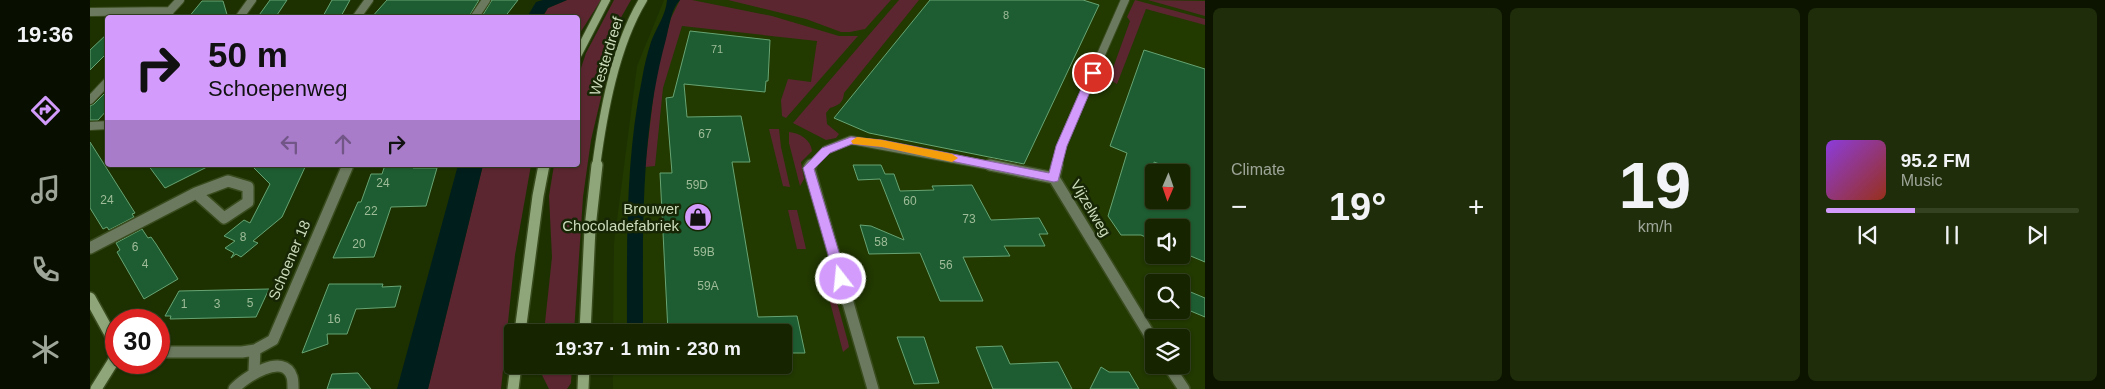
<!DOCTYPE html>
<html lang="en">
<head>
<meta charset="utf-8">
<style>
  :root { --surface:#162500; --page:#1f2d0a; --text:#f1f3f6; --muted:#9ea599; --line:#354222; --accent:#d39cfc }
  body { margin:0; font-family:Helvetica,sans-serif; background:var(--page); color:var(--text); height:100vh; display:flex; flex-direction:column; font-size:19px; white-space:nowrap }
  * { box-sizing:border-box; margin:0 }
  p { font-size:16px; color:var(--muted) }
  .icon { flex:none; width:28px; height:28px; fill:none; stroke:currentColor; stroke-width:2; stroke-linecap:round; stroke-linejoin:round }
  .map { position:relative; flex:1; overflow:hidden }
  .side { display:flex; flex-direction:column; gap:8px; padding:8px; background:#0c1400; width:900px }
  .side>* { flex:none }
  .hud { position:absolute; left:15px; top:15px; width:475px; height:152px; border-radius:5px; box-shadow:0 1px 4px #0004,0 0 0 1px var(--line); background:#d39cfc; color:#111; overflow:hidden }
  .needle { width:32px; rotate:182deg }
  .buttons { position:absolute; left:1055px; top:164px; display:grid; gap:10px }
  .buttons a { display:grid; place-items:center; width:45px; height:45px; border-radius:5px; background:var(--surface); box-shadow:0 1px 4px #0004,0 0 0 1px var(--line); font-size:25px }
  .speed { position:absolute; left:15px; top:309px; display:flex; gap:10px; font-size:25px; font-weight:700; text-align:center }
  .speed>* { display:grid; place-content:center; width:65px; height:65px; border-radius:50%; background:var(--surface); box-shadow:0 1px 4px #0004,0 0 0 1px var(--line); line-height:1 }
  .speed .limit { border:8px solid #d22; background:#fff; color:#111 }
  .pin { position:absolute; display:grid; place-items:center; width:42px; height:42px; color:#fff; margin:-21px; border:2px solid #fff; border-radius:50%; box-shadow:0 1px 5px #0007 }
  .me { position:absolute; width:55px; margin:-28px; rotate:344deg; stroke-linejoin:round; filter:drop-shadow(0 0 4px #0008) }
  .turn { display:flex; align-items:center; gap:18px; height:105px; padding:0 20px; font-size:22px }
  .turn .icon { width:65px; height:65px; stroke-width:2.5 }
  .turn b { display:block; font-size:35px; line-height:42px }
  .lanes { display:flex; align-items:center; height:48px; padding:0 20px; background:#0003; justify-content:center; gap:25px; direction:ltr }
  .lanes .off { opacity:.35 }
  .big { font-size:38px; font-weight:800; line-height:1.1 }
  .side .tile { flex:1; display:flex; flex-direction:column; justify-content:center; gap:8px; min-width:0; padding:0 18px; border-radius:8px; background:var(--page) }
  .side .dial { align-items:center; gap:0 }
  .dial b { font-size:65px; line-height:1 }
  .song { display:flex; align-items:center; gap:15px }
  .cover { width:60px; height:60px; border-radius:8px; background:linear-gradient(135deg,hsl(270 70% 55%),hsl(10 70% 35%)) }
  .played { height:5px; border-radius:2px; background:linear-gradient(90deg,var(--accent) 35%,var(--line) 35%) }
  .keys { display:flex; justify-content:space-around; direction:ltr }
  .heat { display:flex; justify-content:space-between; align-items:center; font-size:28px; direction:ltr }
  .side .tiles { flex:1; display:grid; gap:8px; grid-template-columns:repeat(3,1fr) }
  .trip { position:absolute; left:414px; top:324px; width:288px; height:50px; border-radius:5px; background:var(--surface); box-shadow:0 1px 4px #0004,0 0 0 1px var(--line); font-weight:800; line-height:50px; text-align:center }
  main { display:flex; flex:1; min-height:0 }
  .dock { display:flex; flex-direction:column; width:90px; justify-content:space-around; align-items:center; background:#090f00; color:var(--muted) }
  .dock .icon { width:35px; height:35px }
  .dock .current { color:var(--accent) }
  .dock b { font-size:22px; color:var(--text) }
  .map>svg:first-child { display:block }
  .built { fill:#223900; fill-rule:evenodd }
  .green { fill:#5b2630 }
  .water { fill:#001e1c }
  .building { fill:#1e5d31; stroke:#67a474; fill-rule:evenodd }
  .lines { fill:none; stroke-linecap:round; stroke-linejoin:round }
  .street-far1-casing { stroke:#394c1e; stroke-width:10 }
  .street-casing { stroke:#394c1e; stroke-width:14 }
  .secondary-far1-casing { stroke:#394c1e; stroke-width:10 }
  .secondary-casing { stroke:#394c1e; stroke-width:14 }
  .street-far1 { stroke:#6b795e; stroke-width:8 }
  .street { stroke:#6b795e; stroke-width:11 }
  .secondary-far1 { stroke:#8fa67a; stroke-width:8 }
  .secondary { stroke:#8fa67a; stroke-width:11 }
  .route { fill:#d39cfc; stroke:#8965a4 }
  .slow { fill:#f59e0b }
  .labels { text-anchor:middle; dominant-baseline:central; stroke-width:5; stroke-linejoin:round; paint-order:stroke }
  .far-number-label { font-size:11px; fill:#9fbc98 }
  .number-label { font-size:12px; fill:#9fbc98 }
  .street-label { font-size:15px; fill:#cadbbb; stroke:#172605 }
  .poi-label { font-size:15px; fill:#cadbbb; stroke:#172605; text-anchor:end }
</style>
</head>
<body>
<main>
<nav class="dock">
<b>19:36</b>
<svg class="icon current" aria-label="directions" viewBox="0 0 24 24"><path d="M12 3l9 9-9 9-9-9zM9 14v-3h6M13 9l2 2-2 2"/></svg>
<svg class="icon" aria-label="music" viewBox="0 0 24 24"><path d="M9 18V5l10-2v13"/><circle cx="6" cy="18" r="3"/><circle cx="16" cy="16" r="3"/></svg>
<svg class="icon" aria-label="phone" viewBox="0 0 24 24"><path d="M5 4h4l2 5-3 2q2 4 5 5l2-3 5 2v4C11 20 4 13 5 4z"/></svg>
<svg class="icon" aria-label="climate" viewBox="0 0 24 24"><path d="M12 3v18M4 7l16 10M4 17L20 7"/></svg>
</nav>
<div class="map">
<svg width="1115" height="389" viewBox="0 0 1115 389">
  <rect width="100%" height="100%" fill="#1d3100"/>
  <path class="built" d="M574 0H1115V389H523V365H692V332H523L524 243 547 66ZM1064 172H1091V200H1064ZM1064 228H1091V255H1064ZM1064 282H1091V310H1064ZM1064 338H1091V365H1064Z"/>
  <path class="green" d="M477 0H511L488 36V18H452L458 8Z
    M524 0H541L529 21 501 140 493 197 484 332H454L462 257 459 196 464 165H488V77L496 53Z
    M590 0H602L682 16 749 36H768L696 118 692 116 691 100 698 79 721 82 727 41 592 26 573 88 565 166 555 167 566 74 581 18Z
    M638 0H801L775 29 760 32H751L716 19Z
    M809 0H829L754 93C753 103 749 105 740 108L736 113 737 124 749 134 746 138 736 140 703 123Z
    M1045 0 1115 19V25L1056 9 1027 84 1017 78 1015 72 1017 69 1023 68 1040 21 1037 17Z
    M1058 0 1115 1V16Z
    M679 129H689L691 147 700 187 693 186Z
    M699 132C710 133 721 140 722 151L711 162 714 179 710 186 699 143Z
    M393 165H441L425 255 411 389H338Z
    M698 210H707L716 249H707Z
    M734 279 743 288 758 342 759 347 753 352Z
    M451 365H482L481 383 477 389H459L450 371Z"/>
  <path class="water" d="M453 0H477L458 8 452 17H437L446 2Z
    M577 0H590C581 9 579 27 576 39 550 134 553 234 553 332H537C537 248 535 162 552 79 554 67 557 54 561 42 566 28 576 15 577 0Z
    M368 165H393L338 389H307Z"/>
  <path class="building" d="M180 0H197L185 18H167Z
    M242 0H260L250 18H232Z
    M297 0H389L378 18H281Z
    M402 0H428L414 18H391Z
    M840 0H993L1009 5 934 164 779 133 744 118Z
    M112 1H133L138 18H98Z
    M600 31 680 40 678 81H676L675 92 594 84 597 117 651 116 660 162H642L668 317 707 316 715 353H692V332H578L570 173H582L576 98 583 97Z
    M18 33V52L0 70V50Z
    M1054 50 1115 69V262L1091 252V228H1064V241L1051 235H1031L1018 216 1037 153 1020 146ZM1064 162 1091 172V200H1064Z
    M18 90V109L8 120H0V106L4 104Z
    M0 142 45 213 42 214 44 217 19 230 17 227 13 229 0 208Z
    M58 165H121L75 188Z
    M161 165H216L192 217 163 241 168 243 151 257 146 254 141 258 144 253 135 248 145 241 134 236 154 220 160 223 180 184Z
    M295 165H324L323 168H347L336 206 301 207 284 257 243 258 268 202H271L281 174H292Z
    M763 165H791L795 174H804L810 191 844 190 842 186 882 185 901 220 949 218 958 234H949L955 246H914L920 256 873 257 893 301H850L830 253 779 254 770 225 781 226 814 240 790 179 768 180Z
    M52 229 58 238 61 237 66 244 88 279 54 299 27 252 30 250 26 243Z
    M239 284H293L292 287 311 286 305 307 266 309 257 334H237L238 344 212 353Z
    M1091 288 1115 298V317L1091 307Z
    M179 289 166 317 80 319 81 316H75L89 291Z
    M807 337H834L849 383 824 384Z
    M912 346 920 364 968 362 982 389H903L886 347Z
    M1011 367 1019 372H1039L1049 389H1000Z
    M268 373 281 389H237L242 374Z"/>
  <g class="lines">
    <g class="street-far1-casing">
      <path id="street-far1" d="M0 12 80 11
        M77 14 90 0
        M149 18 162 0
        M266 18 279 0
        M384 18 396 0
        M0 100 18 81
        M0 126 18 125
        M720 167 736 150 761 140 907 167
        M966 167 971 146 1035 0"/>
    </g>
    <g class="street-casing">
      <path id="street" d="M721 165 719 168 783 389
        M900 165 964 178
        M967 165 964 178 1064 342
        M138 181 158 187V202L134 218 106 193Z
        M0 248 106 193
        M69 352H152L165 350 183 340 258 165
        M1078 365 1094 389
        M164 371 165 350
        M144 389C154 378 194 351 202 377 203 380 203 385 203 389"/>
    </g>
    <g class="secondary-far1-casing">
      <path id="secondary-far1" d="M488 54 516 0
        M506 167C513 114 525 46 553 0"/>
    </g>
    <g class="secondary-casing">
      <path id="secondary" d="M0 298 26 345
        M430 332 448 196 454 165
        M495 332 500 228 507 165
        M6 389 26 357
        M423 389 426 365
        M493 389 494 365"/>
    </g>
    <use href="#street-far1" class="street-far1"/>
    <use href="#street" class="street"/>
    <use href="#secondary-far1" class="secondary-far1"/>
    <use href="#secondary" class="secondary"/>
  </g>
  <path class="route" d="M1003 70 1008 73 977 146 968 181 964 182 792 147 762 144 740 153 724 169 757 279 755 282 751 284 746 282 713 168 732 148 761 137 792 140 959 173 966 146 998 73Z"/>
  <path class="slow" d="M767 137 792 140 862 154 868 158 862 162 792 147 763 144 761 141Z"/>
  <defs>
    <g id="shop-disc" transform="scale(1.4375)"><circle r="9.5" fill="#d39cfc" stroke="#172605"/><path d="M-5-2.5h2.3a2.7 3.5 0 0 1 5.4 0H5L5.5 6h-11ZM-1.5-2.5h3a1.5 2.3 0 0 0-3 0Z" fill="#111"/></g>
  </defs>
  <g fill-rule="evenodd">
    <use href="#shop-disc" x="608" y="217"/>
  </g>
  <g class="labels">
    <g class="far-number-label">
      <text x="916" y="15">8</text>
      <text x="627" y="49">71</text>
    </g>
    <g class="number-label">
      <text x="615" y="134">67</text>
      <text x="293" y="183">24</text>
      <text x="607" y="185">59D</text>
      <text x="17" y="200">24</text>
      <text x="820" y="201">60</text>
      <text x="281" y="211">22</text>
      <text x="879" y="219">73</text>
      <text x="153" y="237">8</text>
      <text x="791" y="242">58</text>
      <text x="269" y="244">20</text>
      <text x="45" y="247">6</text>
      <text x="614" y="252">59B</text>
      <text x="55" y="264">4</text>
      <text x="856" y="265">56</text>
      <text x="618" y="286">59A</text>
      <text x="160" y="303">5</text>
      <text x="94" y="304">1</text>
      <text x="127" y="304">3</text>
      <text x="244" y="319">16</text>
    </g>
    <g class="street-label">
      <text transform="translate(516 56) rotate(-73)">Westerdreef</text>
      <text transform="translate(1001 208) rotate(59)">Vijzelweg</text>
      <text transform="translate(199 260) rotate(-67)">Schoener 18</text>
    </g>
    <g class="poi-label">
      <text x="589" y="208">Brouwer<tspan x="589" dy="17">Chocoladefabriek</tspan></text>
    </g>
  </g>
</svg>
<div class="buttons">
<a><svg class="needle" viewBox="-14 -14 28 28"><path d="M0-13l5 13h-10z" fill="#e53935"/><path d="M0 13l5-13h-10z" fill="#9ea599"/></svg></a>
<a><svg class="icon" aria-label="sound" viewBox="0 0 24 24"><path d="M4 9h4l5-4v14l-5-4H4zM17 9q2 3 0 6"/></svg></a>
<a><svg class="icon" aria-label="search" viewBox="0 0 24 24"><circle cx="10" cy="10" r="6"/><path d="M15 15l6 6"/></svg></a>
<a><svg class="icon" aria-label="layers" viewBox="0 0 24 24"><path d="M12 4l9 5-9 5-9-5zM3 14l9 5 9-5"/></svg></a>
</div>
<div class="speed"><div class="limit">30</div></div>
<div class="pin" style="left:1003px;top:73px;background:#d93025"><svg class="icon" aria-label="arrive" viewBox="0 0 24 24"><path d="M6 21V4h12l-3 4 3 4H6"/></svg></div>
<svg class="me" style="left:751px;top:279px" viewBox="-20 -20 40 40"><circle r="17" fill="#d39cfc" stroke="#fff" stroke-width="3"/><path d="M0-11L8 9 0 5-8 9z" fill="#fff"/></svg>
<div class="trip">19:37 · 1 min · 230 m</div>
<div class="hud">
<div class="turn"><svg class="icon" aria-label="right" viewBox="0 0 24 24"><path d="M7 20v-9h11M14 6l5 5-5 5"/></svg><div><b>50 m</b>Schoepenweg</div></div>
<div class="lanes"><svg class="icon off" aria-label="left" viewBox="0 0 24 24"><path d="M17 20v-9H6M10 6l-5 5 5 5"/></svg><svg class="icon off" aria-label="ahead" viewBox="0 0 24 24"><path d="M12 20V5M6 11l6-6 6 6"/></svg><svg class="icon" aria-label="right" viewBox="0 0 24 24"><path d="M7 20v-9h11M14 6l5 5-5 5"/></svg></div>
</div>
</div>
<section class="side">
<div class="tiles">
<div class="tile"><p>Climate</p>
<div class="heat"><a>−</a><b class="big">19°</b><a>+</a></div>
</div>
<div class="tile dial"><b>19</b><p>km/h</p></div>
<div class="tile">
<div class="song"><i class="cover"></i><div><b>95.2 FM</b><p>Music</p></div></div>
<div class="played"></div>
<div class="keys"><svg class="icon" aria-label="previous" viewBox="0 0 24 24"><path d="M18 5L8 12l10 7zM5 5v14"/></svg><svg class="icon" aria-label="pause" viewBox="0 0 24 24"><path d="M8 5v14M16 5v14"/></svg><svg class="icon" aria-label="next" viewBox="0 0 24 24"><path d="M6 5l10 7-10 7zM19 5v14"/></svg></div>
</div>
</div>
</section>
</main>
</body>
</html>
